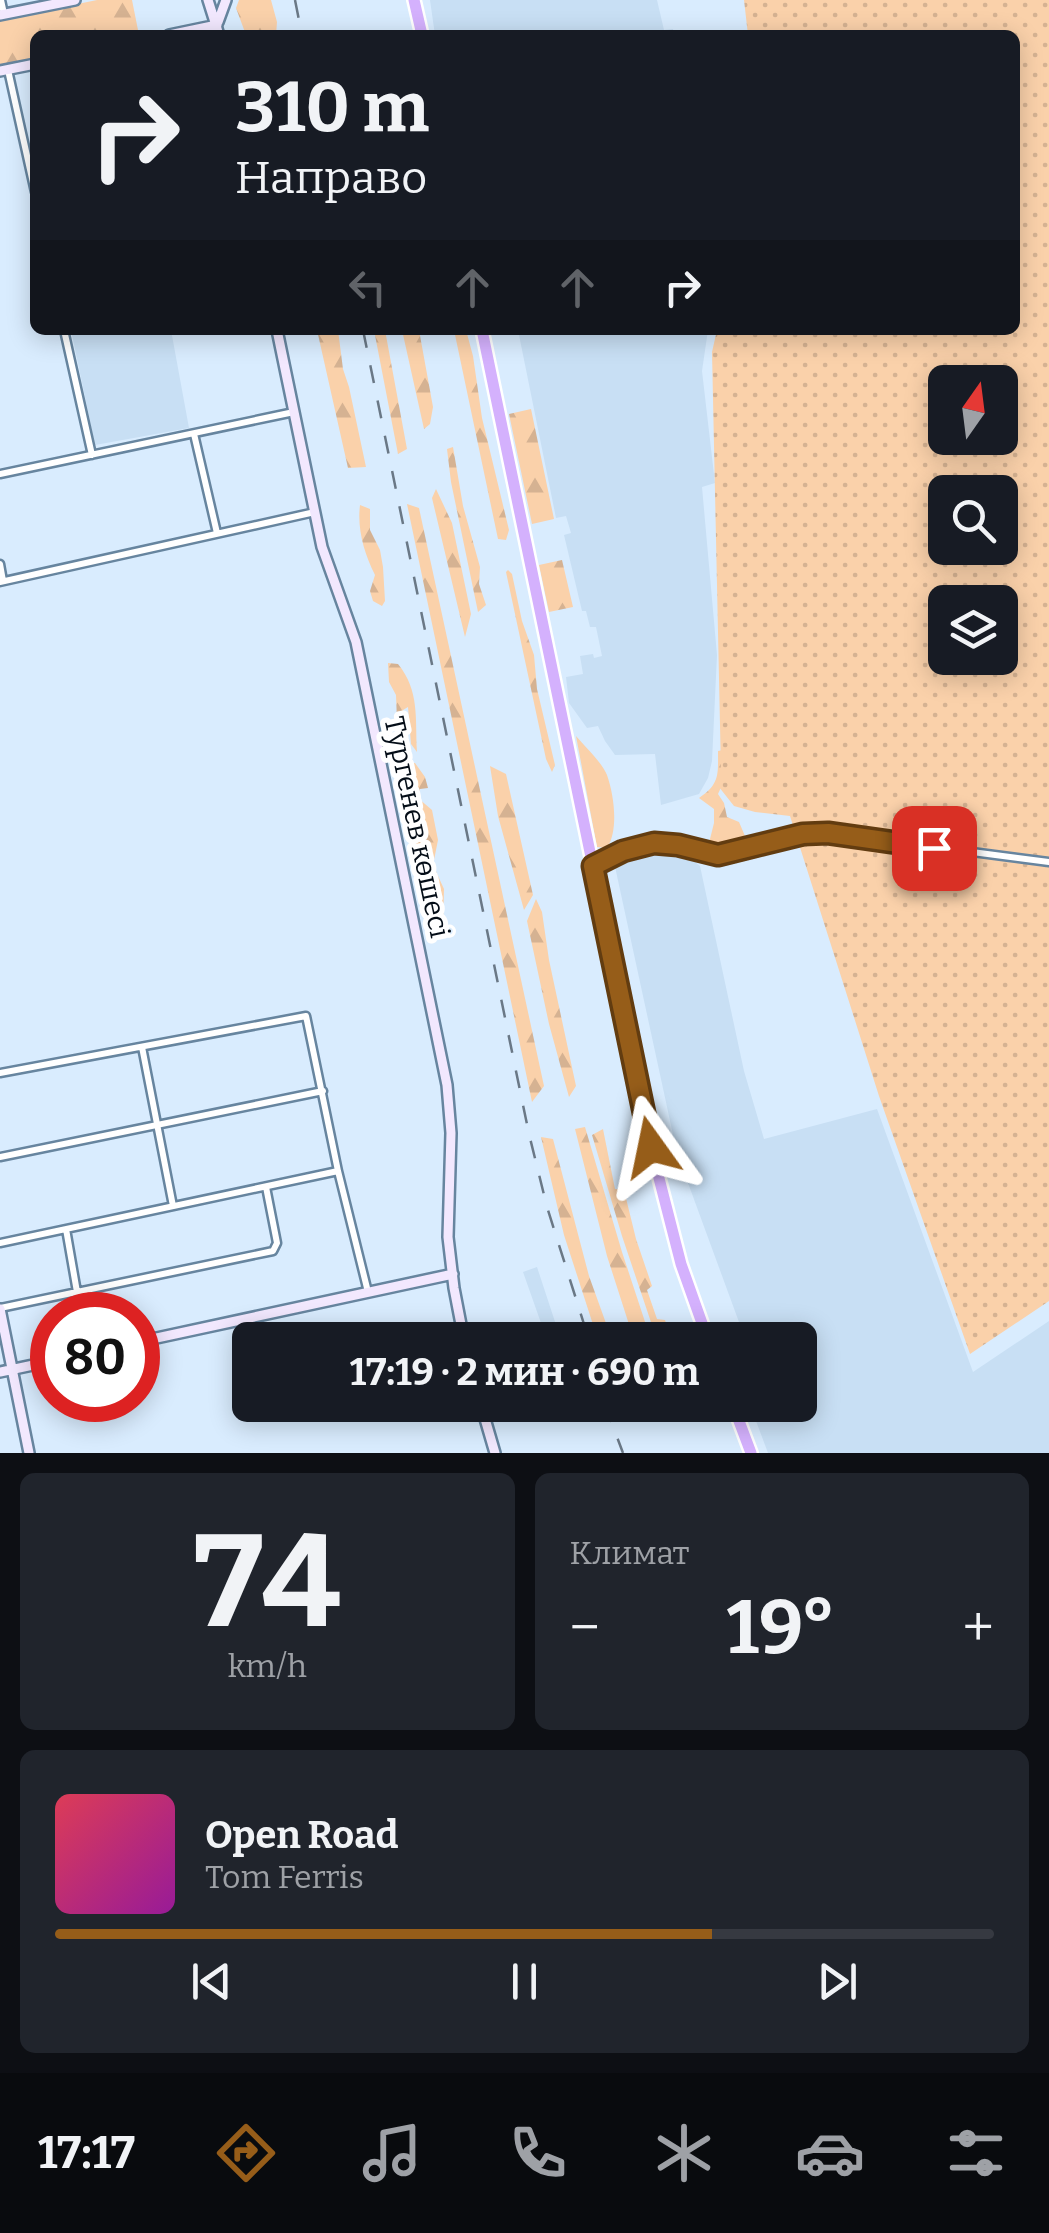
<!DOCTYPE html>
<html lang="ru">
<head>
<meta charset="utf-8">
<style>
  :root { --surface:#171b24; --page:#20242c; --text:#f1f3f6; --muted:#9ea1a6; --line:#363941; --accent:#965d19 }
  body { margin:0; font-family:Bitter,serif; background:var(--page); color:var(--text); height:100vh; display:flex; flex-direction:column; font-size:38px; white-space:nowrap }
  * { box-sizing:border-box; margin:0 }
  p { font-size:32px; color:var(--muted) }
  .icon { flex:none; width:55px; height:55px; fill:none; stroke:currentColor; stroke-width:2; stroke-linecap:round; stroke-linejoin:round }
  .map { position:relative; height:1453px; overflow:hidden }
  .side { display:flex; flex-direction:column; gap:20px; padding:20px; background:#0d0f14; flex:1 }
  .side>* { flex:none }
  .top-card { position:absolute; left:30px; top:30px; width:990px; height:305px; border-radius:15px; box-shadow:0 5px 25px #0003; background:#171b24; color:var(--text); overflow:hidden }
  .needle { width:65px; rotate:14deg }
  .tools { position:absolute; left:928px; top:365px; display:grid; gap:20px }
  .tools a { display:grid; place-items:center; width:90px; height:90px; border-radius:15px; background:var(--surface); box-shadow:0 5px 25px #0003; font-size:50px }
  .speed { position:absolute; left:30px; top:1292px; display:flex; gap:20px; font-size:50px; font-weight:700; text-align:center }
  .speed>* { display:grid; place-content:center; width:130px; height:130px; border-radius:50%; background:var(--surface); box-shadow:0 5px 25px #0003; line-height:1 }
  .speed .limit { border:15px solid #d22; background:#fff; color:#111 }
  .pin { position:absolute; display:grid; place-items:center; width:85px; height:85px; color:#fff; margin:-42px; border-radius:20px; box-shadow:0 5px 15px #0006 }
  .me { position:absolute; width:110px; margin:-55px; rotate:348deg; stroke-linejoin:round; filter:drop-shadow(0 0 8px #0008) }
  .turn { display:flex; align-items:center; gap:35px; height:210px; padding:0 40px; font-size:45px }
  .turn .icon { width:130px; height:130px; stroke-width:2.5 }
  .turn b { display:block; font-size:70px; line-height:85px }
  .lanes { display:flex; align-items:center; height:95px; padding:0 40px; background:#0003; justify-content:center; gap:50px; direction:ltr }
  .lanes .off { opacity:.35 }
  .big { font-size:75px; font-weight:700; line-height:1.1 }
  .side .tile { flex:1; display:flex; flex-direction:column; justify-content:center; gap:15px; min-width:0; padding:0 35px; border-radius:15px; background:var(--page) }
  .side .dial { align-items:center; gap:0 }
  .dial b { font-size:130px; line-height:1 }
  .song { display:flex; align-items:center; gap:30px }
  .cover { width:120px; height:120px; border-radius:15px; background:linear-gradient(135deg,hsl(350 70% 55%),hsl(300 70% 35%)) }
  .played { height:10px; border-radius:5px; background:linear-gradient(90deg,var(--accent) 70%,var(--line) 70%) }
  .keys { display:flex; justify-content:space-around; direction:ltr }
  .heat { display:flex; justify-content:space-between; align-items:center; font-size:55px; direction:ltr }
  .side .tiles { flex:1; display:grid; gap:20px; grid-template-columns:1fr 1fr }
  .tile:last-child { grid-column:span 2 }
  .trip { position:absolute; left:232px; top:1322px; width:585px; height:100px; border-radius:15px; background:var(--surface); box-shadow:0 5px 25px #0003; font-weight:700; line-height:100px; text-align:center }
  .menu { display:flex; height:160px; justify-content:space-around; align-items:center; background:#090b0e; color:var(--muted) }
  .menu .icon { width:70px; height:70px }
  .menu .selected { color:var(--accent) }
  .menu b { font-size:45px; color:var(--text) }
  .map>svg:first-child { display:block }
  .built { fill:#c8dff4 }
  .grass { fill:#fad1aa }
  .forest { fill:url(#forest-firs) }
  .garden { fill:url(#garden-dots); fill-rule:evenodd }
  .lines { fill:none; stroke-linecap:round; stroke-linejoin:round }
  .street-casing { stroke:#67859f; stroke-width:11 }
  .secondary-casing { stroke:#67859f; stroke-width:14 }
  .highway-casing { stroke:#fff; stroke-width:16 }
  .street { stroke:#fff; stroke-width:6 }
  .secondary { stroke:#f2e8fe; stroke-width:9 }
  .highway { stroke:#d4b1fd; stroke-width:11 }
  .rail { stroke:#6a7886; stroke-width:2.5; stroke-dasharray:18 18; stroke-linecap:butt }
  .route-casing { stroke:#623c10; stroke-width:25 }
  .route { stroke:#965d19; stroke-width:18 }
  .labels { text-anchor:middle; dominant-baseline:central; stroke-width:10; stroke-linejoin:round; paint-order:stroke }
  .street-label { font-size:28px; fill:#040d17; stroke:#fff }
</style>
</head>
<body>
<div class="map">
<svg width="1049" height="1453" viewBox="0 0 1049 1453">
  <defs>
    <pattern id="forest-firs" width="22" height="20" patternUnits="userSpaceOnUse" patternTransform="scale(2.5)"><rect width="22" height="20" fill="#fad1aa"/><path d="M5 1l3.5 6h-7zM16 11l3.5 6h-7z" fill="#d5b292"/></pattern>
    <pattern id="garden-dots" width="8" height="8" patternUnits="userSpaceOnUse" patternTransform="scale(2.5)"><rect width="8" height="8" fill="#fad1aa"/><path d="M2 2h.1M6 6h.1" fill="none" stroke="#d5b292" stroke-width="1.8" stroke-linecap="round"/></pattern>
  </defs>
  <rect width="100%" height="100%" fill="#d9ecfe"/>
  <path class="built" d="M430 0H657L664 30 673 29 674 35H435Z
    M71 330H171L189 428 95 445Z
    M518 330H708L702 371 715 483 702 487 717 655 712 761 708 778 699 794 661 805 655 754 615 755 605 741 598 726 587 728 569 703 566 677 583 674 580 656 593 654 594 658 602 656 596 627H590L586 611H582L564 535 571 533 566 516 556 518Z
    M686 854 700 866 744 1071 764 1139 877 1109 973 1372 1049 1321V1453H768L750 1405H800V1340H727L743 1333 677 1153 614 862 631 856Z
    M537 1267 561 1340H547L523 1272Z"/>
  <path class="grass" d="M576 736C585 747 601 761 607 775 614 795 619 830 607 848L597 847Z"/>
  <path class="forest" d="M97 0H132L139 35H35V60L0 67V20Z
    M239 0H271L277 22 276 35H246L236 8Z
    M317 330H338L343 369 349 387 366 467 348 468Z
    M374 330H385L407 449 398 454Z
    M402 330H419L433 407 430 424 424 429Z
    M454 330H466L473 356 482 418 509 530 506 540 498 539Z
    M531 409 554 519 532 524 509 414Z
    M453 447 463 506 480 567 479 584 486 605 478 612 451 482 447 449Z
    M436 489 452 523 471 614 465 637 432 498Z
    M407 504 419 508 544 1086 532 1102Z
    M360 505 370 509V530L380 550 383 567 385 601 382 606 373 601 370 591 375 575C364 553 357 529 360 505Z
    M562 560 573 607 549 612 539 565Z
    M508 570 512 574 522 621 534 655 537 689 555 765 552 772 546 759 506 572Z
    M388 663 398 664C420 691 415 719 417 752L411 744 408 707 403 710 406 750 398 748 396 695 389 682Z
    M723 750V783L718 794 724 803 727 817 739 822 745 836 736 848 726 845 712 850 708 847 714 823V809L699 798C720 784 718 774 718 751Z
    M407 763H415L425 777 428 788 420 789 418 798 432 810 438 840 433 865 444 889 443 926 437 923 424 857 412 844 407 821 406 807 411 795 404 772Z
    M490 766 506 774 533 895 524 910 498 816Z
    M536 899 542 912 549 960 576 1086 569 1097 549 1024 527 921Z
    M585 1127 622 1252 651 1340H634L607 1256 575 1129Z
    M603 1129 615 1189 624 1190 636 1239 652 1286 647 1290 657 1319 665 1320 672 1340H657L622 1236 592 1135Z
    M541 1137 553 1139 589 1276 612 1340H598L564 1235Z"/>
  <path class="garden" d="M744 0H1049V1301L970 1354 879 1096 790 816 755 812 734 806 715 782 721 772 712 352 717 330H1015V35H748ZM945 382H1000V438H945ZM945 492H1000V548H945ZM945 602H1000V658H945Z"/>
  <g class="lines">
    <g class="street-casing">
      <path id="street" d="M1 0 4 14
        M8 70 35 192
        M64 330 92 455
        M194 434 217 533
        M0 474 294 412
        M0 564 3 581
        M0 582 315 512
        M594 866 623 851 654 843 678 845 718 855 803 834 827 833 1049 862
        M142 1047 173 1206
        M0 1073 306 1016 338 1171 368 1292
        M0 1157 323 1091
        M66 1229 77 1292
        M0 1243 338 1171
        M0 1308 273 1251 277 1243 266 1187"/>
    </g>
    <g class="secondary-casing">
      <path id="secondary" d="M208 0 219 35
        M0 15 75 0
        M218 22 226 0
        M169 35 217 25
        M0 71 35 64
        M277 330 322 547 356 642 447 1085 451 1133 448 1237 454 1288 464 1340
        M0 1309 29 1453
        M138 1342 453 1274
        M0 1372 52 1361
        M481 1405 495 1453"/>
    </g>
    <g class="highway-casing">
      <path id="highway" d="M414 0 422 35
        M482 330 651 1147 681 1264 708 1340
        M733 1405 751 1453"/>
    </g>
    <use href="#street" class="street"/>
    <use href="#secondary" class="secondary"/>
    <use href="#highway" class="highway"/>
    <path class="rail" d="M295 0 302 35
      M363 330 529 1134 547 1207 589 1340
      M605 1405 623 1453"/>
  </g>
  <g class="lines">
    <g class="route-casing">
      <path id="route" d="M651 1147 593 866 623 851 654 843 678 845 718 855 803 834 828 833 934 848"/>
    </g>
    <use href="#route" class="route"/>
  </g>
  <g class="labels">
    <g class="street-label">
      <text transform="translate(417 827) rotate(78)">Тургенев көшесі</text>
    </g>
  </g>
</svg>
<div class="tools">
<a><svg class="needle" viewBox="-14 -14 28 28"><path d="M0-13l5 13h-10z" fill="#e53935"/><path d="M0 13l5-13h-10z" fill="#9ea1a6"/></svg></a>
<a><svg class="icon" aria-label="search" viewBox="0 0 24 24"><circle cx="10" cy="10" r="6"/><path d="M15 15l6 6"/></svg></a>
<a><svg class="icon" aria-label="layers" viewBox="0 0 24 24"><path d="M12 4l9 5-9 5-9-5zM3 14l9 5 9-5"/></svg></a>
</div>
<div class="speed"><div class="limit">80</div></div>
<div class="pin" style="left:934px;top:848px;background:#d93025"><svg class="icon" aria-label="arrive" viewBox="0 0 24 24"><path d="M6 21V4h12l-3 4 3 4H6"/></svg></div>
<svg class="me" style="left:651px;top:1147px" viewBox="-20 -20 40 40"><path d="M0-17L14 15 0 8-14 15z" fill="#965d19" stroke="#fff" stroke-width="4"/></svg>
<div class="trip">17:19 · 2 мин · 690 m</div>
<div class="top-card">
<div class="turn"><svg class="icon" aria-label="right" viewBox="0 0 24 24"><path d="M7 20v-9h11M14 6l5 5-5 5"/></svg><div><b>310 m</b>Направо</div></div>
<div class="lanes"><svg class="icon off" aria-label="left" viewBox="0 0 24 24"><path d="M17 20v-9H6M10 6l-5 5 5 5"/></svg><svg class="icon off" aria-label="ahead" viewBox="0 0 24 24"><path d="M12 20V5M6 11l6-6 6 6"/></svg><svg class="icon off" aria-label="ahead" viewBox="0 0 24 24"><path d="M12 20V5M6 11l6-6 6 6"/></svg><svg class="icon" aria-label="right" viewBox="0 0 24 24"><path d="M7 20v-9h11M14 6l5 5-5 5"/></svg></div>
</div>
</div>
<section class="side">
<div class="tiles">
<div class="tile dial"><b>74</b><p>km/h</p></div>
<div class="tile"><p>Климат</p>
<div class="heat"><a>−</a><b class="big">19°</b><a>+</a></div>
</div>
<div class="tile">
<div class="song"><i class="cover"></i><div><b>Open Road</b><p>Tom Ferris</p></div></div>
<div class="played"></div>
<div class="keys"><svg class="icon" aria-label="previous" viewBox="0 0 24 24"><path d="M18 5L8 12l10 7zM5 5v14"/></svg><svg class="icon" aria-label="pause" viewBox="0 0 24 24"><path d="M8 5v14M16 5v14"/></svg><svg class="icon" aria-label="next" viewBox="0 0 24 24"><path d="M6 5l10 7-10 7zM19 5v14"/></svg></div>
</div>
</div>
</section>
<nav class="menu">
<b>17:17</b>
<svg class="icon selected" aria-label="directions" viewBox="0 0 24 24"><path d="M12 3l9 9-9 9-9-9zM9 14v-3h6M13 9l2 2-2 2"/></svg>
<svg class="icon" aria-label="music" viewBox="0 0 24 24"><path d="M9 18V5l10-2v13"/><circle cx="6" cy="18" r="3"/><circle cx="16" cy="16" r="3"/></svg>
<svg class="icon" aria-label="phone" viewBox="0 0 24 24"><path d="M5 4h4l2 5-3 2q2 4 5 5l2-3 5 2v4C11 20 4 13 5 4z"/></svg>
<svg class="icon" aria-label="climate" viewBox="0 0 24 24"><path d="M12 3v18M4 7l16 10M4 17L20 7"/></svg>
<svg class="icon" aria-label="car" viewBox="0 0 24 24"><path d="M5 17H2v-5l4-1 3-4h7l3 4 3 1v5h-3M9 17h6M6 11h13"/><circle cx="7" cy="17" r="2"/><circle cx="17" cy="17" r="2"/></svg>
<svg class="icon" aria-label="filters" viewBox="0 0 24 24"><path d="M4 7h16M4 17h16"/><circle cx="9" cy="7" r="2"/><circle cx="15" cy="17" r="2"/></svg>
</nav>
</body>
</html>
